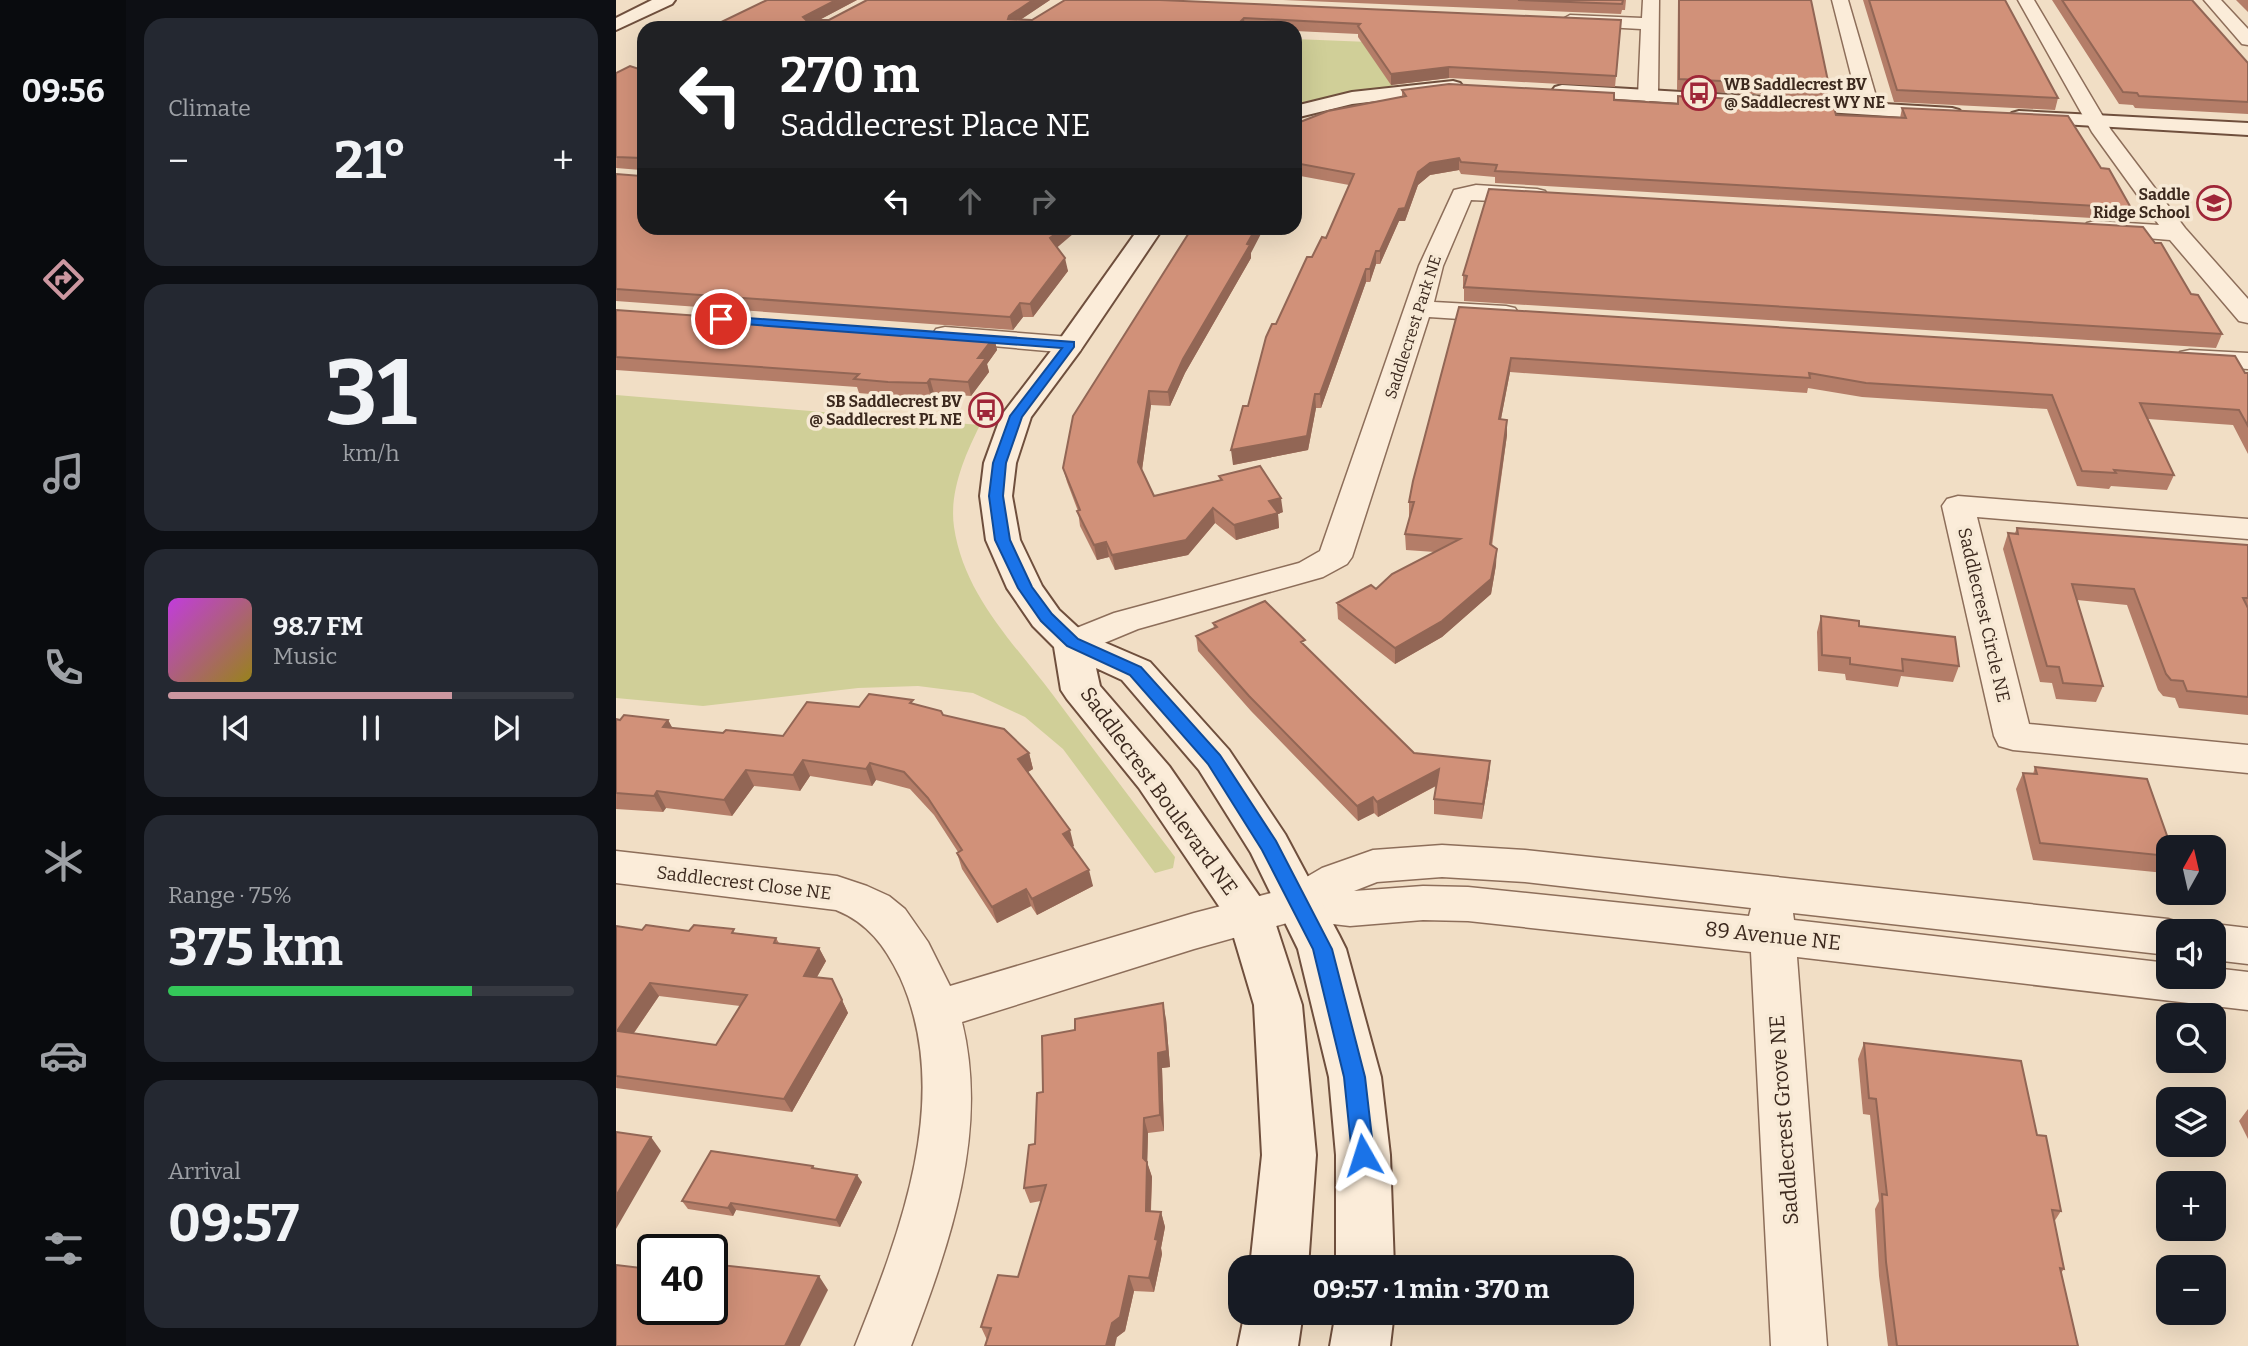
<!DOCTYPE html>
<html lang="en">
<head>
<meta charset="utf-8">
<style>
  :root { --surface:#171b24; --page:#242831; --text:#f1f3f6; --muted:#9ea1a6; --line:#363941; --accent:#cc97a0 }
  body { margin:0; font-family:Bitter,serif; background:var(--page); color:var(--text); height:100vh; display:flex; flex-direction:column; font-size:26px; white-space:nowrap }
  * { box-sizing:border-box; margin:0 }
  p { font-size:23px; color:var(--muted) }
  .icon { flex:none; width:38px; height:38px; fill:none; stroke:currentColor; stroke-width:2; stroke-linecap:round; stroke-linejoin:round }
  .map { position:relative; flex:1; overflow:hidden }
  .drawer { display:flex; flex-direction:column; gap:18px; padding:18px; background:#0d0f14; width:490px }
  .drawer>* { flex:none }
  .top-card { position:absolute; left:21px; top:21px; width:665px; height:214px; border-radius:21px; box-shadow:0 7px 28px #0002; background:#202124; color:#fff; overflow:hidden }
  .needle { width:46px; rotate:8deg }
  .buttons { position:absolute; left:1540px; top:835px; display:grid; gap:14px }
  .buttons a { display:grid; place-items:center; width:70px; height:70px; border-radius:14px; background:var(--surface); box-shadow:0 7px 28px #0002; font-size:35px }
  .speed { position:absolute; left:21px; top:1234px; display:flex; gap:14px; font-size:35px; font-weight:700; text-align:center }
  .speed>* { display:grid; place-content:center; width:91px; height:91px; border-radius:50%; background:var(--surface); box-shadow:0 7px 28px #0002; line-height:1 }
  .speed .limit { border:4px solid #111; border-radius:10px; background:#fff; color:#111 }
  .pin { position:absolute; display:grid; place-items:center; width:60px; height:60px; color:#fff; margin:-30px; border:4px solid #fff; border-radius:50%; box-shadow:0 2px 7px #0007 }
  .me { position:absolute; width:77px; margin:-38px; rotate:354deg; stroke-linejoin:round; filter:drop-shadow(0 0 5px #0008) }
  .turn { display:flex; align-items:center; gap:24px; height:147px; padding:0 28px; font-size:32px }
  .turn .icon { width:91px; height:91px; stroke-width:2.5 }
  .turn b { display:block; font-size:49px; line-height:60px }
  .lanes { display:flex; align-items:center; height:66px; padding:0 28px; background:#0003; justify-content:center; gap:35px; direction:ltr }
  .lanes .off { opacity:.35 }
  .big { font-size:52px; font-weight:700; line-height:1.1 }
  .drawer .widget { flex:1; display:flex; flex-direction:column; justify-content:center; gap:10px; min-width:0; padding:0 24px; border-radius:21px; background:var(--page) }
  .drawer .dial { align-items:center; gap:0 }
  .dial b { font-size:91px; line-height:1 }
  .song { display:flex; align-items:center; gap:21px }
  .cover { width:84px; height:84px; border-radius:10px; background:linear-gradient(135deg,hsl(290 70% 55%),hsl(50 70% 35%)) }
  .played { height:7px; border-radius:4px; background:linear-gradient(90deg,var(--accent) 70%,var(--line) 70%) }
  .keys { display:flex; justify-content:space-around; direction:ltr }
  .heat { display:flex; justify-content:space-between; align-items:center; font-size:38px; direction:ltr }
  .charge { height:10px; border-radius:5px; background:linear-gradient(90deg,#34c759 75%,var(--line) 0) }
  .trip { position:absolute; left:612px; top:1255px; width:406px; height:70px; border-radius:21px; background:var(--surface); box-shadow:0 7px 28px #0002; font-weight:700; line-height:70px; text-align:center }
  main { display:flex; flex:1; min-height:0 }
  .tab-bar { display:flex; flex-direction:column; width:126px; justify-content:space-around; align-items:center; background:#090b0e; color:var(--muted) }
  .tab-bar .icon { width:49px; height:49px }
  .tab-bar .on { color:var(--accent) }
  .tab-bar b { font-size:32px; color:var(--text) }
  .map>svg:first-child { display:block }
  .green { fill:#d0cf98 }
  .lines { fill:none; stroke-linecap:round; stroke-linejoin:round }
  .street-casing { stroke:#8d6e5a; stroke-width:3 }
  .secondary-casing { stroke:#6f4f3d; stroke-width:4 }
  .street { fill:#fbecd9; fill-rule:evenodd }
  .secondary { fill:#fbecd9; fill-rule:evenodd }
  .wall { fill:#b47d68; fill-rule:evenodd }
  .shaded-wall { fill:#926655 }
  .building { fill:#d19179; stroke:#926655; stroke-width:2; fill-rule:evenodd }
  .route { fill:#1a73e8; stroke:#114b97; stroke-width:2 }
  .labels { text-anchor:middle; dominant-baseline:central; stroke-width:7; stroke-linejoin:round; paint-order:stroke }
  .far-poi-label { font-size:16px; font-weight:bold; fill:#3c291e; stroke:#f7e9d5; text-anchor:end }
  .far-street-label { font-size:16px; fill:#3c291e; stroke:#f7e9d5 }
  .street-label { font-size:18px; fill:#3c291e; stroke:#f7e9d5 }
  .near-street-label { font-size:21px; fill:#3c291e; stroke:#f7e9d5 }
</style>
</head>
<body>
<main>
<nav class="tab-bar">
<b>09:56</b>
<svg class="icon on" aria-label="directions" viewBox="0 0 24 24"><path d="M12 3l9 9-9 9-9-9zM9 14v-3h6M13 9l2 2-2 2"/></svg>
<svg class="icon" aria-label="music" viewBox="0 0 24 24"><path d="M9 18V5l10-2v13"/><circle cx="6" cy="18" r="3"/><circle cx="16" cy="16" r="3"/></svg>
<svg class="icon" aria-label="phone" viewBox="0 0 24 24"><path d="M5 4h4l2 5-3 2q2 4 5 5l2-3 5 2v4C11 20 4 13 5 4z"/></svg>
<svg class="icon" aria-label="climate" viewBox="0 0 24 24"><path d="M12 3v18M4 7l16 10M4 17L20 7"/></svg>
<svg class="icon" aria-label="car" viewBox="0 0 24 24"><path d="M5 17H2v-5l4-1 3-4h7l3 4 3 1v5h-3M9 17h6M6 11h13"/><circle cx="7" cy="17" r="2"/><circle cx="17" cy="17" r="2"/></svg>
<svg class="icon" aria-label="filters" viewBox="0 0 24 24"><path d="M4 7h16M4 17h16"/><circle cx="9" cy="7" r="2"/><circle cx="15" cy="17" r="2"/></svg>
</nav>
<section class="drawer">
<div class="widget"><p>Climate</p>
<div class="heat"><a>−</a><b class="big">21°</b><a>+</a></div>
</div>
<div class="widget dial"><b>31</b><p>km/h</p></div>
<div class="widget">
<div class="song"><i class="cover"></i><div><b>98.7 FM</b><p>Music</p></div></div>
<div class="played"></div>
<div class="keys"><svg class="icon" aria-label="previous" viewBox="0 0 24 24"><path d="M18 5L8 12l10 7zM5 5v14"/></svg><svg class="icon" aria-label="pause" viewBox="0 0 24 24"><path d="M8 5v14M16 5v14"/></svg><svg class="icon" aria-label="next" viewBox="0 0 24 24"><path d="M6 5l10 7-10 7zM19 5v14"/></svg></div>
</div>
<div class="widget"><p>Range · 75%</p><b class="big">375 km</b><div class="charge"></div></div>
<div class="widget"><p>Arrival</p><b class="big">09:57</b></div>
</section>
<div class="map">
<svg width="1632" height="1346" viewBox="0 0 1632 1346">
  <rect width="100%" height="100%" fill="#f1dec5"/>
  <path class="green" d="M679 39 753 42 751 47 777 86 736 91 679 104Z
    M0 395 364 425C349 455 333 492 338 527 348 595 397 642 437 695 477 749 518 803 559 857L557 868 539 873 447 749 409 717 357 693 302 686 242 688 87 706 0 698Z"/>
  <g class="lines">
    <g class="street-casing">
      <path id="street" d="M1027 0H1043L1042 96 1032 102 1022 96 1025 29 954 25 945 20 954 15 1026 18Z
        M1216 0H1232L1264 110 1261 114H1247L1244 110Z
        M1402 0H1418L1495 130 1569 228 1632 299V323L1623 321 1554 240 1471 233 1467 228 1471 223 1479 221 1543 225 1476 132Z
        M1588 0H1605L1632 29V45L1626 44Z
        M860 185 921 189 929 191 932 196 929 201 921 203 855 200 827 266 818 302 890 306 899 308 903 314 899 320 890 322 813 317 736 557 731 564 707 577 522 629 469 651 456 655 443 651 438 643 443 635 498 613 683 563 704 551 803 266 838 190Z
        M329 327 454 337 464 339 467 345 464 351 454 353 320 341 316 335 320 329Z
        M1574 350 1632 353V369L1564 364 1560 358 1564 352Z
        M1342 496 1632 519V539L1361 517 1413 724 1632 745V773L1397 750 1383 746 1378 736 1326 506 1331 499Z
        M826 845 909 850 1552 919 1568 924 1571 931H1552V955L1177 913 1178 920 1552 963V976H1598V968L1632 972V1010L1181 957 1211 1346H1155L1135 952 852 921 807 920 734 926 682 920 578 949 346 1022C373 1132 334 1243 295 1346H239C284 1233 338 1096 284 977 269 946 252 923 220 910L0 883V851L221 876 251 886 273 896 289 909 312 942 334 986 578 913 670 889 706 868 757 850ZM826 877 909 882 1135 908 1133 916 852 887 807 886 738 891 761 882Z
        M1598 924 1632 928V964L1598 960V931H1581Z"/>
    </g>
    <g class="secondary-casing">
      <path id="secondary" d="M36 0H59L56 4 0 30V18Z
        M837 81 844 83 847 87 844 91 736 104 679 118V106L736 92Z
        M946 85 1336 108 1343 110 1347 114 1343 118 1336 120 939 95 936 91 939 87Z
        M1403 111 1632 123V135L1396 121 1392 117 1396 113Z
        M523 228H547L464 351 415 417 400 463 396 496 404 540 426 586 443 610 469 634 534 662 613 750 669 834 723 935 730 949 765 1077 774 1155 778 1267H720V1155L713 1077 682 949 635 853 583 770 506 680 480 668 484 686 553 766 657 916 686 1005 700 1155 692 1267H634L646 1155 638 1005 613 921 523 788 451 699 445 690 438 647 417 626 391 588 370 540 364 496 368 463 385 416 444 339Z
        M629 1312H687L682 1346H622Z
        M720 1312H778L774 1346H714Z"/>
    </g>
    <use href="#street" class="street"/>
    <use href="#secondary" class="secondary"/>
  </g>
  <path class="wall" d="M151 0H241L203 20H213L251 0H434L404 20H416L449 0 1005 20 999 87 833 78 775 85 742 37V34L679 31V28H93Z
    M667 0H1010L1009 10H1006L1005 14Z
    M1062 0H1195L1213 86 1211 98 1061 90Z
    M1247 0H1389L1442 98 1439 110 1278 102Z
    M1436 0H1576L1632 63V114L1519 108 1517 105 1503 104Z
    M1620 0H1632V12Z
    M0 73 441 247 452 271 417 317H407L397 330 0 301V174L25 176V170L0 168Z
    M786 90 1061 104 1062 96 1220 115 1284 118 1286 108 1485 168 1515 208 1510 220 879 183V177L845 174 843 170 814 175 802 185 789 221H783L764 264H760L754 282H750L705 408H700L692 450 617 465 632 406 660 324 696 257 710 238 733 185 679 175V124L786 97Z
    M635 253V258L569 373 554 406 535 405 526 470 538 496 604 480 603 476 667 512 662 514 663 528 620 540 599 523 572 555 499 570 493 557 481 560 464 526 462 511 451 482 447 468Z
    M847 275 1575 294 1606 334 1600 348 848 301V289H847Z
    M843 307 1632 373V454L1617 425 1532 419 1558 475 1551 490 1495 486 1493 489 1461 486 1431 409 1246 397 1192 388 1191 393 894 372 885 419 891 435 876 546 880 565 875 594 826 637 779 664 722 619 721 603 760 589 819 552 790 550 789 534 794 517H793V502Z
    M0 310 378 337 381 350 371 364 373 372 355 396 318 393 315 397 276 396 243 393 241 387 0 370Z
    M1401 528 1632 545V715L1563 708 1559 698 1547 696 1542 690 1511 605 1461 600 1487 686 1480 702 1440 699 1436 683 1424 682 1387 549 1392 533H1399Z
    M1205 616 1243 626 1343 666 1337 682 1285 676 1282 687 1230 680 1229 674 1202 671 1201 632Z
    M597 623 690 647 798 753 874 761 873 776 866 819 818 814V799L820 786 762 817 758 813 742 821 635 711 582 651 580 636 598 628Z
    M299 704 327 715 413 753 417 769 412 772 458 846 456 847 477 886 421 915 415 906 381 923 346 869 341 853 342 852 318 815 294 789 260 780 256 786 194 776 184 791 138 786 116 816 50 808 47 812 0 809V719L52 720 56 728 107 733 167 736 243 707Z
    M1419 767 1552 847V868L1549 873 1417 860 1400 789 1407 773 1417 774Z
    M0 926 26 930 120 933 160 938 163 943 203 948 210 961 201 977 216 979 232 1013 176 1112 0 1088ZM43 996 124 1006 100 1045 18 1033Z
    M550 1019 554 1067 546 1068 548 1131 532 1133 531 1162 536 1177 535 1211 545 1212 549 1227 545 1248 546 1254 538 1292 518 1291 509 1331 501 1337 371 1340 365 1327 402 1277 425 1201 414 1203 408 1188 419 1144 427 1092Z
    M1248 1043 1421 1135 1445 1211 1438 1222 1448 1269 1445 1273 1462 1346H1272L1263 1276 1259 1209 1263 1201 1254 1115 1247 1114 1242 1059Z
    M1632 1109V1139L1623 1121Z
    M197 1166 199 1169 246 1182 224 1227 120 1210 117 1216 72 1209 66 1201Z"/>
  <path class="shaded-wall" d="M220 0H241L190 27 187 17Z
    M417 0H434L395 26 392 19 393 16Z
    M628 18 629 28H624V22Z
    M833 67V78L775 85V74Z
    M843 158V170L814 175 802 185 789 221H783L764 264V251L783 209 802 172 814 163Z
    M447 228H464L437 251 434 238Z
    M640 228H648L635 253V258L569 373 554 406 552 392 567 359Z
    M760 251V264L754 282V269Z
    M449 258 452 271 417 317 414 304Z
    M750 269V282L705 408 704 394Z
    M404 303 407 317 397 330 394 317Z
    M378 337 381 350 371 364 373 372 355 396 352 382 362 358Z
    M895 358 894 372 882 434 883 419Z
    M314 379 318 393 315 397 311 383Z
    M533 391 535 405 525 477 522 462Z
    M699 394 700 408 692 450 617 465 615 450Z
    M891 420V435L873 560 874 544Z
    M665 498 667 512 662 514 663 528 620 540 618 525 653 501Z
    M597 508 599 523 572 555 499 570 496 555Z
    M490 542 493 557 481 560 478 545Z
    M881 549 880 565 875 594 826 637 779 664V648Z
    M52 720 61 736 47 727Z
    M413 753 417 769 407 775 402 759Z
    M187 760 194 776 184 791 177 775Z
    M874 761 873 776 866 819 867 804Z
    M254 763 260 780 256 786 250 769Z
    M823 769V784L762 817 761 802Z
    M130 770 138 786 116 816 108 800Z
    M41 791 50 808 47 812 38 796Z
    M757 797 758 813 742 821 741 806Z
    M454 830 458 846 451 850 447 834Z
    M473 870 477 886 421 915 416 899Z
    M410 889 415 906 381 923 376 907Z
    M203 948 210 961 194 989 188 976Z
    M34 983 43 996 10 1044 1 1031Z
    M226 1000 232 1013 176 1112 168 1099Z
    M547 1003 550 1019 554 1067 546 1068 548 1131 544 1115 542 1053Z
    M528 1118 532 1133 531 1173 527 1158Z
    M35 1137 45 1151 0 1229V1196Z
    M531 1162 536 1177 534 1226 530 1211Z
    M241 1175 246 1182 224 1227 220 1220Z
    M115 1203 120 1210 117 1216 112 1208Z
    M545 1212 549 1227 545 1248 546 1254 538 1292 533 1278 539 1239Z
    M203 1276 212 1290 184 1346H169Z
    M513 1276 518 1291 509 1331 501 1337 499 1346H490L496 1323Z"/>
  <path class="building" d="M151 0H220L187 17 190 20H213L251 0H417L393 16 392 19 416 20 449 0H544L1005 20 1000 76 833 67 775 74 742 26 744 24 628 18 624 22H616L611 28H93Z
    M902 0H1007L1006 4Z
    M1063 0H1195L1213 86 1063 79Z
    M1253 0H1389L1442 98 1281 90Z
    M1446 0H1576L1632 63V102L1523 96 1521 93 1507 92Z
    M28 59V228H447L434 238 449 258 414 304 404 303 394 317 0 289V174L25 176V158L0 157V73L14 66 26 70 27 60Z
    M833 84 998 93V100L1062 104V96L1217 104 1220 115 1290 118 1286 108 1452 116 1485 168 1493 169 1515 208 879 171 881 165 845 162 843 158 814 163 802 172 789 208 783 209 764 251H760L754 269H750L704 394H699L691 436 615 450 627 406H632L650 337 656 324H660L691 257H696L706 237 710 238 738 174 679 163V124L712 111 790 96 786 90Z
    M873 189 1527 227 1539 243H1545L1575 294 1582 295 1606 334 848 287 851 276 847 275Z
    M576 228H640L631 244 634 245 567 359 552 392 533 391 522 462 538 496 606 480 603 476 644 466 665 498 653 501 662 513 618 525 597 508 570 540 496 555 490 542 478 545 461 511 464 510 447 468 457 416Z
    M843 307 1619 356 1629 373H1632V426L1623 410 1524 403 1558 475 1498 470 1500 473 1466 471 1436 395 1250 383 1193 373 1194 378 895 358 883 419 891 420 874 544 881 549 875 579 826 621 779 648 721 603 755 585 760 589 776 574 844 539 789 534 798 502H793L797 481Z
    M0 310 378 337 362 358H370L352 382 314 379 311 383 272 382 238 379 243 374 0 357Z
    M1401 528 1632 545V598H1627L1632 608V697L1571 691 1567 681 1555 680 1550 674 1518 589 1456 584 1487 686 1447 683 1443 667 1431 666 1392 533 1402 534Z
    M649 601 689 640 685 642 798 753 874 761 867 804 818 799 823 769 761 802 757 797 741 806 633 696 580 636 601 627 597 623Z
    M1205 616 1243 621V626L1339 637 1343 666 1286 659 1287 671 1234 664V658L1206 655Z
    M253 694 297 700 294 703 325 711 327 715 388 729 413 753 402 759 454 830 447 834 473 870 416 899 410 889 376 907 341 853 346 850 312 798 288 772 254 763 250 769 187 760 177 775 130 770 108 800 41 791 38 796 0 793V719L4 720 8 715 52 720 47 727 107 733 110 730 167 736 191 702 243 707Z
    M1419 767 1531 779 1555 847H1552V856L1424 843 1407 773 1421 774Z
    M30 925 73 931 78 925 118 929 116 933 160 938 158 943 203 948 188 976 216 979 226 1000 168 1099 0 1076V926L26 930ZM34 983 131 995 100 1045 1 1031Z
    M547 1003 551 1051 542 1053 544 1115 528 1118 527 1158 531 1162 530 1211 545 1212 539 1239 542 1240 533 1278 513 1276 504 1317 496 1323 490 1346H369L375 1328 365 1327 382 1275 402 1277 430 1185 408 1188 413 1145 419 1144 421 1093 427 1092 426 1036 459 1030V1019Z
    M1248 1043 1405 1061 1421 1135 1430 1136 1445 1211 1436 1210 1448 1269 1444 1268 1462 1346H1281L1270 1262 1266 1194 1271 1195 1260 1099 1253 1098Z
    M0 1132 35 1137 0 1196Z
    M95 1151 197 1166 196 1168 241 1175 220 1220 115 1203 112 1208 66 1201Z
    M31 1257H37V1309H96V1264L203 1276 169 1346H0V1265L25 1268Z"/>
  <path class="route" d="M105 316 458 342V347L406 417 390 463 387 496 394 540 416 587 436 614 462 639 525 667 604 755 660 841 716 949 749 1077 758 1155 755 1162 747 1165 739 1162 736 1155 728 1077 697 949 646 850 592 764 514 675 451 646 425 621 402 588 379 540 373 496 377 463 394 416 446 348 101 322 99 319Z"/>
  <defs>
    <g id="bus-ring" transform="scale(1.75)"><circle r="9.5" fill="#f7e9d5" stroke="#9f2638" stroke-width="1.5"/><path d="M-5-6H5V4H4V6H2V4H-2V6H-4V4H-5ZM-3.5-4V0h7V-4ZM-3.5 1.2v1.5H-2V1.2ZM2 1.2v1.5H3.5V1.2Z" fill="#9f2638"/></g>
    <g id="school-ring" transform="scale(1.75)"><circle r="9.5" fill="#f7e9d5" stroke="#9f2638" stroke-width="1.5"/><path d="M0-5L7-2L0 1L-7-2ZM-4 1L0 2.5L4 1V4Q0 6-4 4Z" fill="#9f2638"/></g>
  </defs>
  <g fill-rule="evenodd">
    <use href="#bus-ring" x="1083" y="93"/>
    <use href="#school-ring" x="1598" y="203"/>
    <use href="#bus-ring" x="370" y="410"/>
  </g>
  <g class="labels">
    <g class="far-poi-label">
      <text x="1108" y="84" text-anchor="start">WB Saddlecrest BV<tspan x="1108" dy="18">@ Saddlecrest WY NE</tspan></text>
      <text x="1574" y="194">Saddle<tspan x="1574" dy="18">Ridge School</tspan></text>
      <text x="346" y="401">SB Saddlecrest BV<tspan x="346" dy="18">@ Saddlecrest PL NE</tspan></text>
    </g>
    <g class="far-street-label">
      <text transform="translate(797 327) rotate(-72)">Saddlecrest Park NE</text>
    </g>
    <g class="street-label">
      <text transform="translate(1368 615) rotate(77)">Saddlecrest Circle NE</text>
      <text transform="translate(128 883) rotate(7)">Saddlecrest Close NE</text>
    </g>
    <g class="near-street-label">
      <text transform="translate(543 791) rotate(54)">Saddlecrest Boulevard NE</text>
      <text transform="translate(1157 936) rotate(6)">89 Avenue NE</text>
      <text transform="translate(1168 1120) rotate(-94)">Saddlecrest Grove NE</text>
    </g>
  </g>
</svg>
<div class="buttons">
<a><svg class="needle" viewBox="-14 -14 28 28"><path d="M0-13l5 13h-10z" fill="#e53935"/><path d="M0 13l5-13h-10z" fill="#9ea1a6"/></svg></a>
<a><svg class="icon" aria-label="sound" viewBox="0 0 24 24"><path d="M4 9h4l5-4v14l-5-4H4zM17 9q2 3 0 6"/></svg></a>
<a><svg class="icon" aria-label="search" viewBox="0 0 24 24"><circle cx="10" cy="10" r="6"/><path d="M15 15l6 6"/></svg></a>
<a><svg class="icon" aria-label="layers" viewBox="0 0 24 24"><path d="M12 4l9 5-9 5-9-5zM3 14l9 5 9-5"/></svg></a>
<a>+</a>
<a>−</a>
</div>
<div class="speed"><div class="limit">40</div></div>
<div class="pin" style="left:105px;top:319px;background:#d93025"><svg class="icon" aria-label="arrive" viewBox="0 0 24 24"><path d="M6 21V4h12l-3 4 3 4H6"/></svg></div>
<svg class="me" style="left:747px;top:1155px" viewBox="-20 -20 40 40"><path d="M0-17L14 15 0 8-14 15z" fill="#1a73e8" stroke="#fff" stroke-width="4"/></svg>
<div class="trip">09:57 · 1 min · 370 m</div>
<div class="top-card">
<div class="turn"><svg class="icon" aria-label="left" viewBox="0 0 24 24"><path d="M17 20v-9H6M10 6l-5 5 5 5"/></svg><div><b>270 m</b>Saddlecrest Place NE</div></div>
<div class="lanes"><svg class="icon" aria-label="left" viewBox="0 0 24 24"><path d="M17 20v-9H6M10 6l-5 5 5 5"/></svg><svg class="icon off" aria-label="ahead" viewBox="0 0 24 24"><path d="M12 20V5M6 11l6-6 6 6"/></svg><svg class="icon off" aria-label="right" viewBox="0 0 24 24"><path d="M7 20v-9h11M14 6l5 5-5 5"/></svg></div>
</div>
</div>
</main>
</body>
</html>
